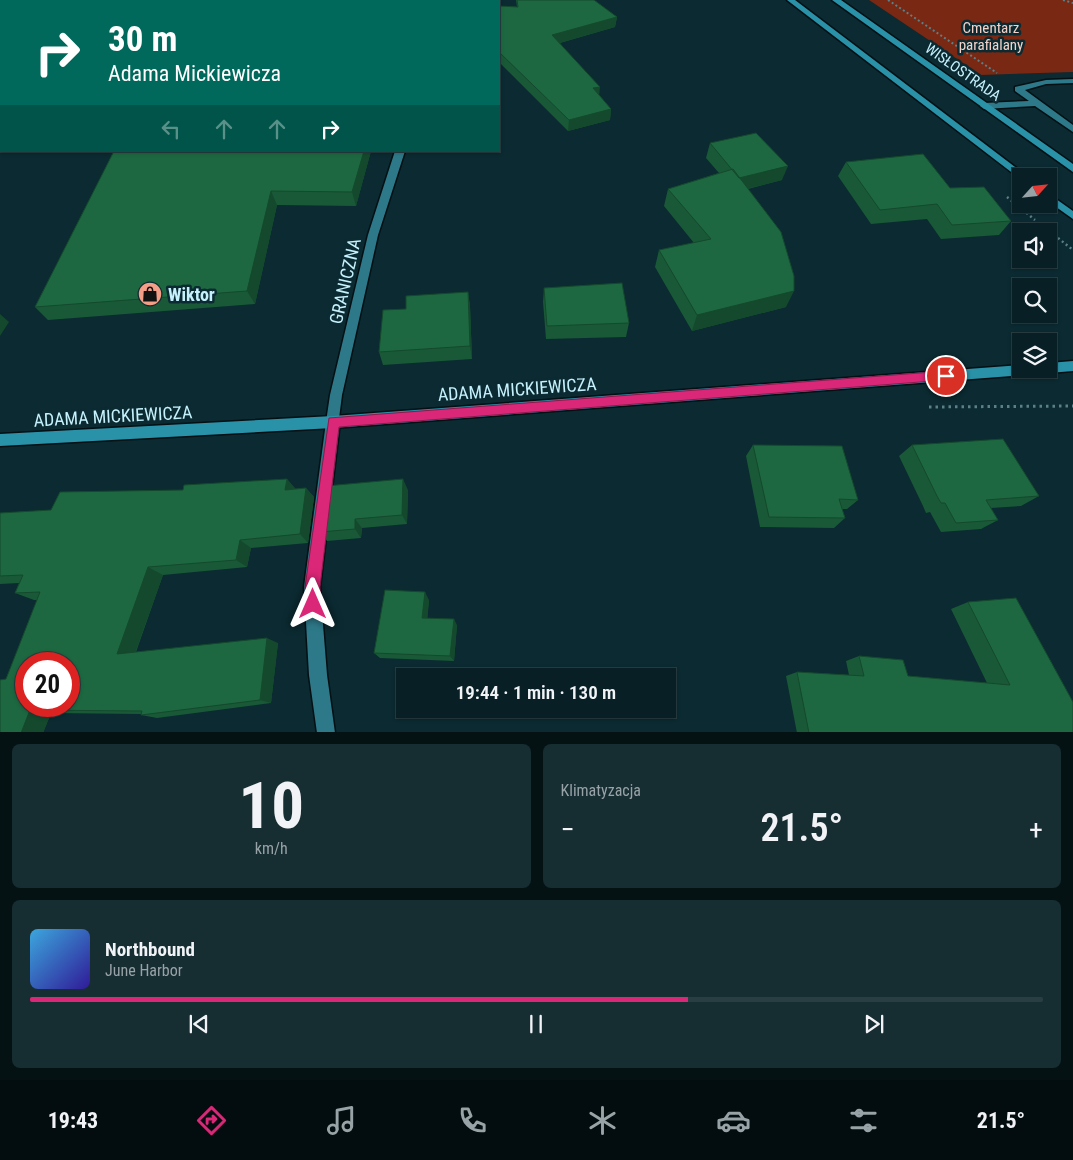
<!DOCTYPE html>
<html lang="pl">
<head>
<meta charset="utf-8">
<style>
  :root { --surface:#082025; --page:#162d32; --text:#f1f3f6; --muted:#98a3a7; --line:#293e42; --accent:#db2777 }
  body { margin:0; font-family:"Roboto Condensed",sans-serif; background:var(--page); color:var(--text); height:100vh; display:flex; flex-direction:column; font-size:19px; white-space:nowrap }
  * { box-sizing:border-box; margin:0 }
  p { font-size:16px; color:var(--muted) }
  .icon { flex:none; width:28px; height:28px; fill:none; stroke:currentColor; stroke-width:2; stroke-linecap:round; stroke-linejoin:round }
  .map { position:relative; height:732px; overflow:hidden }
  .side { display:flex; flex-direction:column; gap:12px; padding:12px; background:#041214; flex:1 }
  .side>* { flex:none }
  .guide { position:absolute; left:0px; top:0px; width:500px; height:152px; box-shadow:0 1px 4px #0004,0 0 0 1px var(--line); background:#00695c; color:#fff; overflow:hidden }
  .needle { width:32px; rotate:63deg }
  .controls { position:absolute; left:1012px; top:168px; display:grid; gap:10px }
  .controls a { display:grid; place-items:center; width:45px; height:45px; border-radius:0px; background:var(--surface); box-shadow:0 1px 4px #0004,0 0 0 1px var(--line); font-size:25px }
  .speed { position:absolute; left:15px; top:652px; display:flex; gap:10px; font-size:25px; font-weight:700; text-align:center }
  .speed>* { display:grid; place-content:center; width:65px; height:65px; border-radius:50%; background:var(--surface); box-shadow:0 1px 4px #0004,0 0 0 1px var(--line); line-height:1 }
  .speed .limit { border:8px solid #d22; background:#fff; color:#111 }
  .pin { position:absolute; display:grid; place-items:center; width:42px; height:42px; color:#fff; margin:-21px; border:2px solid #fff; border-radius:50%; box-shadow:0 1px 5px #0007 }
  .me { position:absolute; width:55px; margin:-28px; rotate:0deg; stroke-linejoin:round; filter:drop-shadow(0 0 4px #0008) }
  .turn { display:flex; align-items:center; gap:18px; height:105px; padding:0 25px; font-size:22px }
  .turn .icon { width:65px; height:65px; stroke-width:2.5 }
  .turn b { display:block; font-size:35px; line-height:42px }
  .lanes { display:flex; align-items:center; height:48px; padding:0 25px; background:#0003; justify-content:center; gap:25px; direction:ltr }
  .lanes .off { opacity:.35 }
  .big { font-size:38px; font-weight:600; line-height:1.1 }
  .side .widget { flex:1; display:flex; flex-direction:column; justify-content:center; gap:8px; min-width:0; padding:0 18px; border-radius:8px; background:var(--page) }
  .side .dial { align-items:center; gap:0 }
  .dial b { font-size:65px; line-height:1 }
  .song { display:flex; align-items:center; gap:15px }
  .cover { width:60px; height:60px; border-radius:8px; background:linear-gradient(135deg,hsl(200 70% 55%),hsl(250 70% 35%)) }
  .played { height:5px; border-radius:2px; background:linear-gradient(90deg,var(--accent) 65%,var(--line) 65%) }
  .keys { display:flex; justify-content:space-around; direction:ltr }
  .heat { display:flex; justify-content:space-between; align-items:center; font-size:28px; direction:ltr }
  .side .tiles { flex:1; display:grid; gap:12px; grid-template-columns:1fr 1fr }
  .widget:last-child { grid-column:span 2 }
  .trip { position:absolute; left:396px; top:668px; width:280px; height:50px; border-radius:0px; background:var(--surface); box-shadow:0 1px 4px #0004,0 0 0 1px var(--line); font-weight:600; line-height:50px; text-align:center }
  .tabs { display:flex; height:80px; justify-content:space-around; align-items:center; background:#030d0f; color:var(--muted) }
  .tabs .icon { width:35px; height:35px }
  .tabs .current { color:var(--accent) }
  .tabs b { font-size:22px; color:var(--text) }
  .map>svg:first-child { display:block }
  .green { fill:#782813 }
  .lines { fill:none; stroke-linecap:round; stroke-linejoin:round }
  .lane-casing { stroke:#051014; stroke-width:3 }
  .street-casing { stroke:#051014; stroke-width:3 }
  .secondary-casing { stroke:#051014; stroke-width:3 }
  .path-far2 { stroke:#5b8089; stroke-width:2; stroke-dasharray:2 2.5; stroke-linecap:butt }
  .path-far1 { stroke:#5b8089; stroke-width:2.5; stroke-dasharray:2 3; stroke-linecap:butt }
  .path { stroke:#5b8089; stroke-width:3; stroke-dasharray:2.5 4; stroke-linecap:butt }
  .lane { fill:#2e7989; fill-rule:evenodd }
  .street { fill:#2e7989; fill-rule:evenodd }
  .secondary { fill:#2a92a8; fill-rule:evenodd }
  .wall { fill:#195937 }
  .shaded-wall { fill:#14492d }
  .building { fill:#1d6840; stroke:#14492d; fill-rule:evenodd }
  .route { fill:#db2777; stroke:#8e194d }
  .labels { text-anchor:middle; dominant-baseline:central; stroke-width:5; stroke-linejoin:round; paint-order:stroke }
  .far-park-label { font-size:15px; fill:#f3d2c9; stroke:#0b2a31 }
  .far-street-label { font-size:15px; fill:#c5f1fd; stroke:#0b2a31 }
  .street-label { font-size:18px; fill:#c5f1fd; stroke:#0b2a31 }
  .poi-label { font-size:18px; font-weight:bold; fill:#c5f1fd; stroke:#0b2a31; text-anchor:start }
</style>
</head>
<body>
<div class="map">
<svg width="1073" height="733" viewBox="0 0 1073 733">
  <rect width="100%" height="100%" fill="#0b2a31"/>
  <path class="green" d="M0 0H278L1 1 0 96Z
    M869 0H1073V72L981 75Z"/>
  <g class="lines">
    <g class="lane-casing">
      <path id="lane" d="M1073 79V83L1046 84 1025 90 1073 125V132L1035 106 984 109 980 106 984 103 1029 101 1015 91V87L1046 80Z
        M333 416 338 418 340 422 320 587 327 675 335 733H317L309 675 304 587 326 422 328 418Z"/>
    </g>
    <g class="street-casing">
      <path id="street" d="M447 0H455V1H448Z
        M395 151H405L378 235 342 395 338 426 333 428 328 426 326 422 330 395 368 235Z"/>
    </g>
    <g class="secondary-casing">
      <path id="secondary" d="M787 0H795L1027 176 1019 178Z
        M832 0H841L1073 164V172Z
        M1049 194 1073 211V219L1049 202Z
        M1073 361V371L1049 373 1043 369H1049V363Z
        M1021 365V369H1042L1040 373 1036 374 333 428 0 446V434L333 416Z"/>
    </g>
    <path class="path-far2" d="M888 0 997 73
      M1063 0 1073 3"/>
    <path class="path-far1" d="M1007 197 1035 220
      M1058 238 1073 250"/>
    <path class="path" d="M929 407 1073 406"/>
    <use href="#lane" class="lane"/>
    <use href="#street" class="street"/>
    <use href="#secondary" class="secondary"/>
  </g>
  <path class="wall" d="M516 0H594L617 17 615 27 560 43 600 96 611 109 610 120 568 131 499 62V6L517 7Z
    M710 143 782 180 748 189 786 307 692 331 655 267 659 250 694 243 664 206 668 189 719 173 706 158Z
    M114 151H371L356 206 277 205 255 304 48 320 35 307Z
    M846 162 950 188 1011 221 999 235 941 239 927 219 871 224 838 176Z
    M544 288 629 323 626 337 546 339 543 302Z
    M468 292 470 306 472 359 383 365 379 352 406 309Z
    M753 445 858 500 847 509H842L845 518 834 528 760 527 746 456Z
    M912 445 1039 496 1021 506 991 508 998 520 981 529 941 532 930 512 926 513 923 506 899 456Z
    M287 479 295 489 306 488 314 497 308 543 251 548 247 567 163 575 136 652 278 643 271 703 157 718 141 715V714L51 713 43 733H0L6 679 38 600H34L15 593 19 583 0 584V513L51 510Z
    M408 490 407 524 362 528 361 538 327 541 320 532Z
    M429 600 427 618 457 625 454 661 380 658 374 653Z
    M968 602 1073 733H797L786 676 797 672 849 675 846 661 859 656 908 676 987 683 951 609Z"/>
  <path class="shaded-wall" d="M617 17 615 27 552 45V35Z
    M600 87 599 98 593 88Z
    M611 109 610 120 568 131 569 120Z
    M364 151H371L356 206 352 192Z
    M788 166 782 180 734 192 739 178Z
    M271 191 277 205 255 304 247 291Z
    M794 291 786 307 692 331 697 315Z
    M468 292 470 306 472 359 470 346Z
    M0 314 9 322 0 336Z
    M287 479 296 489 285 490Z
    M403 479 408 490 407 524 402 515Z
    M306 488 314 497 308 543 300 534Z
    M355 519 362 528 361 538 355 529Z
    M240 540 251 548 247 567 236 560Z
    M148 567 163 575 133 659 117 654Z
    M425 592 429 600 427 625 422 618Z
    M454 619 457 625 454 661 450 656Z
    M267 638 278 643 271 703 260 700Z
    M30 710 51 713 43 733H21Z"/>
  <path class="building" d="M300 0H405V1H414H300Z
    M517 0H594L617 17 552 35 600 87 593 88 611 109 569 120 499 52V6L518 7Z
    M756 133 788 166 739 178 710 143Z
    M114 151H364L352 192 271 191 247 291 35 307Z
    M923 154 950 188 984 187 1011 221 952 225 937 204 880 210 846 162Z
    M733 169 781 232 794 276V291L697 315 659 250 711 239 668 189Z
    M622 283 629 323 547 326 544 288Z
    M468 292 470 346 379 352 383 310 406 309V296Z
    M1003 439 1039 496 986 500 998 520 956 523 945 503H941L937 496 912 445Z
    M753 445 842 446 858 500 839 499 845 518 769 517Z
    M287 479 285 490 306 488 300 534 240 540 236 560 148 567 117 654 267 638 260 700 141 715 142 711 30 710 21 733H0V680L6 679 40 592 15 593 23 575 0 576V513L51 510 60 492 183 490 184 485ZM26 664H69V706H26Z
    M403 479 402 515 355 519V529L320 532 326 486Z
    M385 590 425 592 422 618 454 619 450 656 374 653Z
    M1016 598 1073 702V733H809L797 672 864 676 859 656 903 660 908 676 1010 685 968 602Z"/>
  <path class="route" d="M946 371 952 376 946 380 339 427 320 587 321 604 319 610 313 612 308 610 305 587 329 418Z"/>
  <defs>
    <g id="shop-disc" transform="scale(1.25)"><circle r="9.5" fill="#f49e88" stroke="#0b2a31"/><path d="M-5-2.5h2.3a2.7 3.5 0 0 1 5.4 0H5L5.5 6h-11ZM-1.5-2.5h3a1.5 2.3 0 0 0-3 0Z" fill="#111"/></g>
  </defs>
  <g fill-rule="evenodd">
    <use href="#shop-disc" x="150" y="294"/>
  </g>
  <g class="labels">
    <g class="far-park-label">
      <text x="991" y="28">Cmentarz<tspan x="991" dy="17">parafialany</tspan></text>
    </g>
    <g class="far-street-label">
      <text transform="translate(963 72) rotate(35)">WISŁOSTRADA</text>
    </g>
    <g class="street-label">
      <text transform="translate(345 281) rotate(-77)">GRANICZNA</text>
      <text transform="translate(517 389) rotate(-4)">ADAMA MICKIEWICZA</text>
      <text transform="translate(113 416) rotate(-3)">ADAMA MICKIEWICZA</text>
    </g>
    <g class="poi-label">
      <text x="168" y="294">Wiktor</text>
    </g>
  </g>
</svg>
<div class="controls">
<a><svg class="needle" viewBox="-14 -14 28 28"><path d="M0-13l5 13h-10z" fill="#e53935"/><path d="M0 13l5-13h-10z" fill="#98a3a7"/></svg></a>
<a><svg class="icon" aria-label="sound" viewBox="0 0 24 24"><path d="M4 9h4l5-4v14l-5-4H4zM17 9q2 3 0 6"/></svg></a>
<a><svg class="icon" aria-label="search" viewBox="0 0 24 24"><circle cx="10" cy="10" r="6"/><path d="M15 15l6 6"/></svg></a>
<a><svg class="icon" aria-label="layers" viewBox="0 0 24 24"><path d="M12 4l9 5-9 5-9-5zM3 14l9 5 9-5"/></svg></a>
</div>
<div class="speed"><div class="limit">20</div></div>
<div class="pin" style="left:946px;top:376px;background:#d93025"><svg class="icon" aria-label="arrive" viewBox="0 0 24 24"><path d="M6 21V4h12l-3 4 3 4H6"/></svg></div>
<svg class="me" style="left:313px;top:604px" viewBox="-20 -20 40 40"><path d="M0-17L14 15 0 8-14 15z" fill="#db2777" stroke="#fff" stroke-width="4"/></svg>
<div class="trip">19:44 · 1 min · 130 m</div>
<div class="guide">
<div class="turn"><svg class="icon" aria-label="right" viewBox="0 0 24 24"><path d="M7 20v-9h11M14 6l5 5-5 5"/></svg><div><b>30 m</b>Adama Mickiewicza</div></div>
<div class="lanes"><svg class="icon off" aria-label="left" viewBox="0 0 24 24"><path d="M17 20v-9H6M10 6l-5 5 5 5"/></svg><svg class="icon off" aria-label="ahead" viewBox="0 0 24 24"><path d="M12 20V5M6 11l6-6 6 6"/></svg><svg class="icon off" aria-label="ahead" viewBox="0 0 24 24"><path d="M12 20V5M6 11l6-6 6 6"/></svg><svg class="icon" aria-label="right" viewBox="0 0 24 24"><path d="M7 20v-9h11M14 6l5 5-5 5"/></svg></div>
</div>
</div>
<section class="side">
<div class="tiles">
<div class="widget dial"><b>10</b><p>km/h</p></div>
<div class="widget"><p>Klimatyzacja</p>
<div class="heat"><a>−</a><b class="big">21.5°</b><a>+</a></div>
</div>
<div class="widget">
<div class="song"><i class="cover"></i><div><b>Northbound</b><p>June Harbor</p></div></div>
<div class="played"></div>
<div class="keys"><svg class="icon" aria-label="previous" viewBox="0 0 24 24"><path d="M18 5L8 12l10 7zM5 5v14"/></svg><svg class="icon" aria-label="pause" viewBox="0 0 24 24"><path d="M8 5v14M16 5v14"/></svg><svg class="icon" aria-label="next" viewBox="0 0 24 24"><path d="M6 5l10 7-10 7zM19 5v14"/></svg></div>
</div>
</div>
</section>
<nav class="tabs">
<b>19:43</b>
<svg class="icon current" aria-label="directions" viewBox="0 0 24 24"><path d="M12 3l9 9-9 9-9-9zM9 14v-3h6M13 9l2 2-2 2"/></svg>
<svg class="icon" aria-label="music" viewBox="0 0 24 24"><path d="M9 18V5l10-2v13"/><circle cx="6" cy="18" r="3"/><circle cx="16" cy="16" r="3"/></svg>
<svg class="icon" aria-label="phone" viewBox="0 0 24 24"><path d="M5 4h4l2 5-3 2q2 4 5 5l2-3 5 2v4C11 20 4 13 5 4z"/></svg>
<svg class="icon" aria-label="climate" viewBox="0 0 24 24"><path d="M12 3v18M4 7l16 10M4 17L20 7"/></svg>
<svg class="icon" aria-label="car" viewBox="0 0 24 24"><path d="M5 17H2v-5l4-1 3-4h7l3 4 3 1v5h-3M9 17h6M6 11h13"/><circle cx="7" cy="17" r="2"/><circle cx="17" cy="17" r="2"/></svg>
<svg class="icon" aria-label="filters" viewBox="0 0 24 24"><path d="M4 7h16M4 17h16"/><circle cx="9" cy="7" r="2"/><circle cx="15" cy="17" r="2"/></svg>
<b>21.5°</b>
</nav>
</body>
</html>
